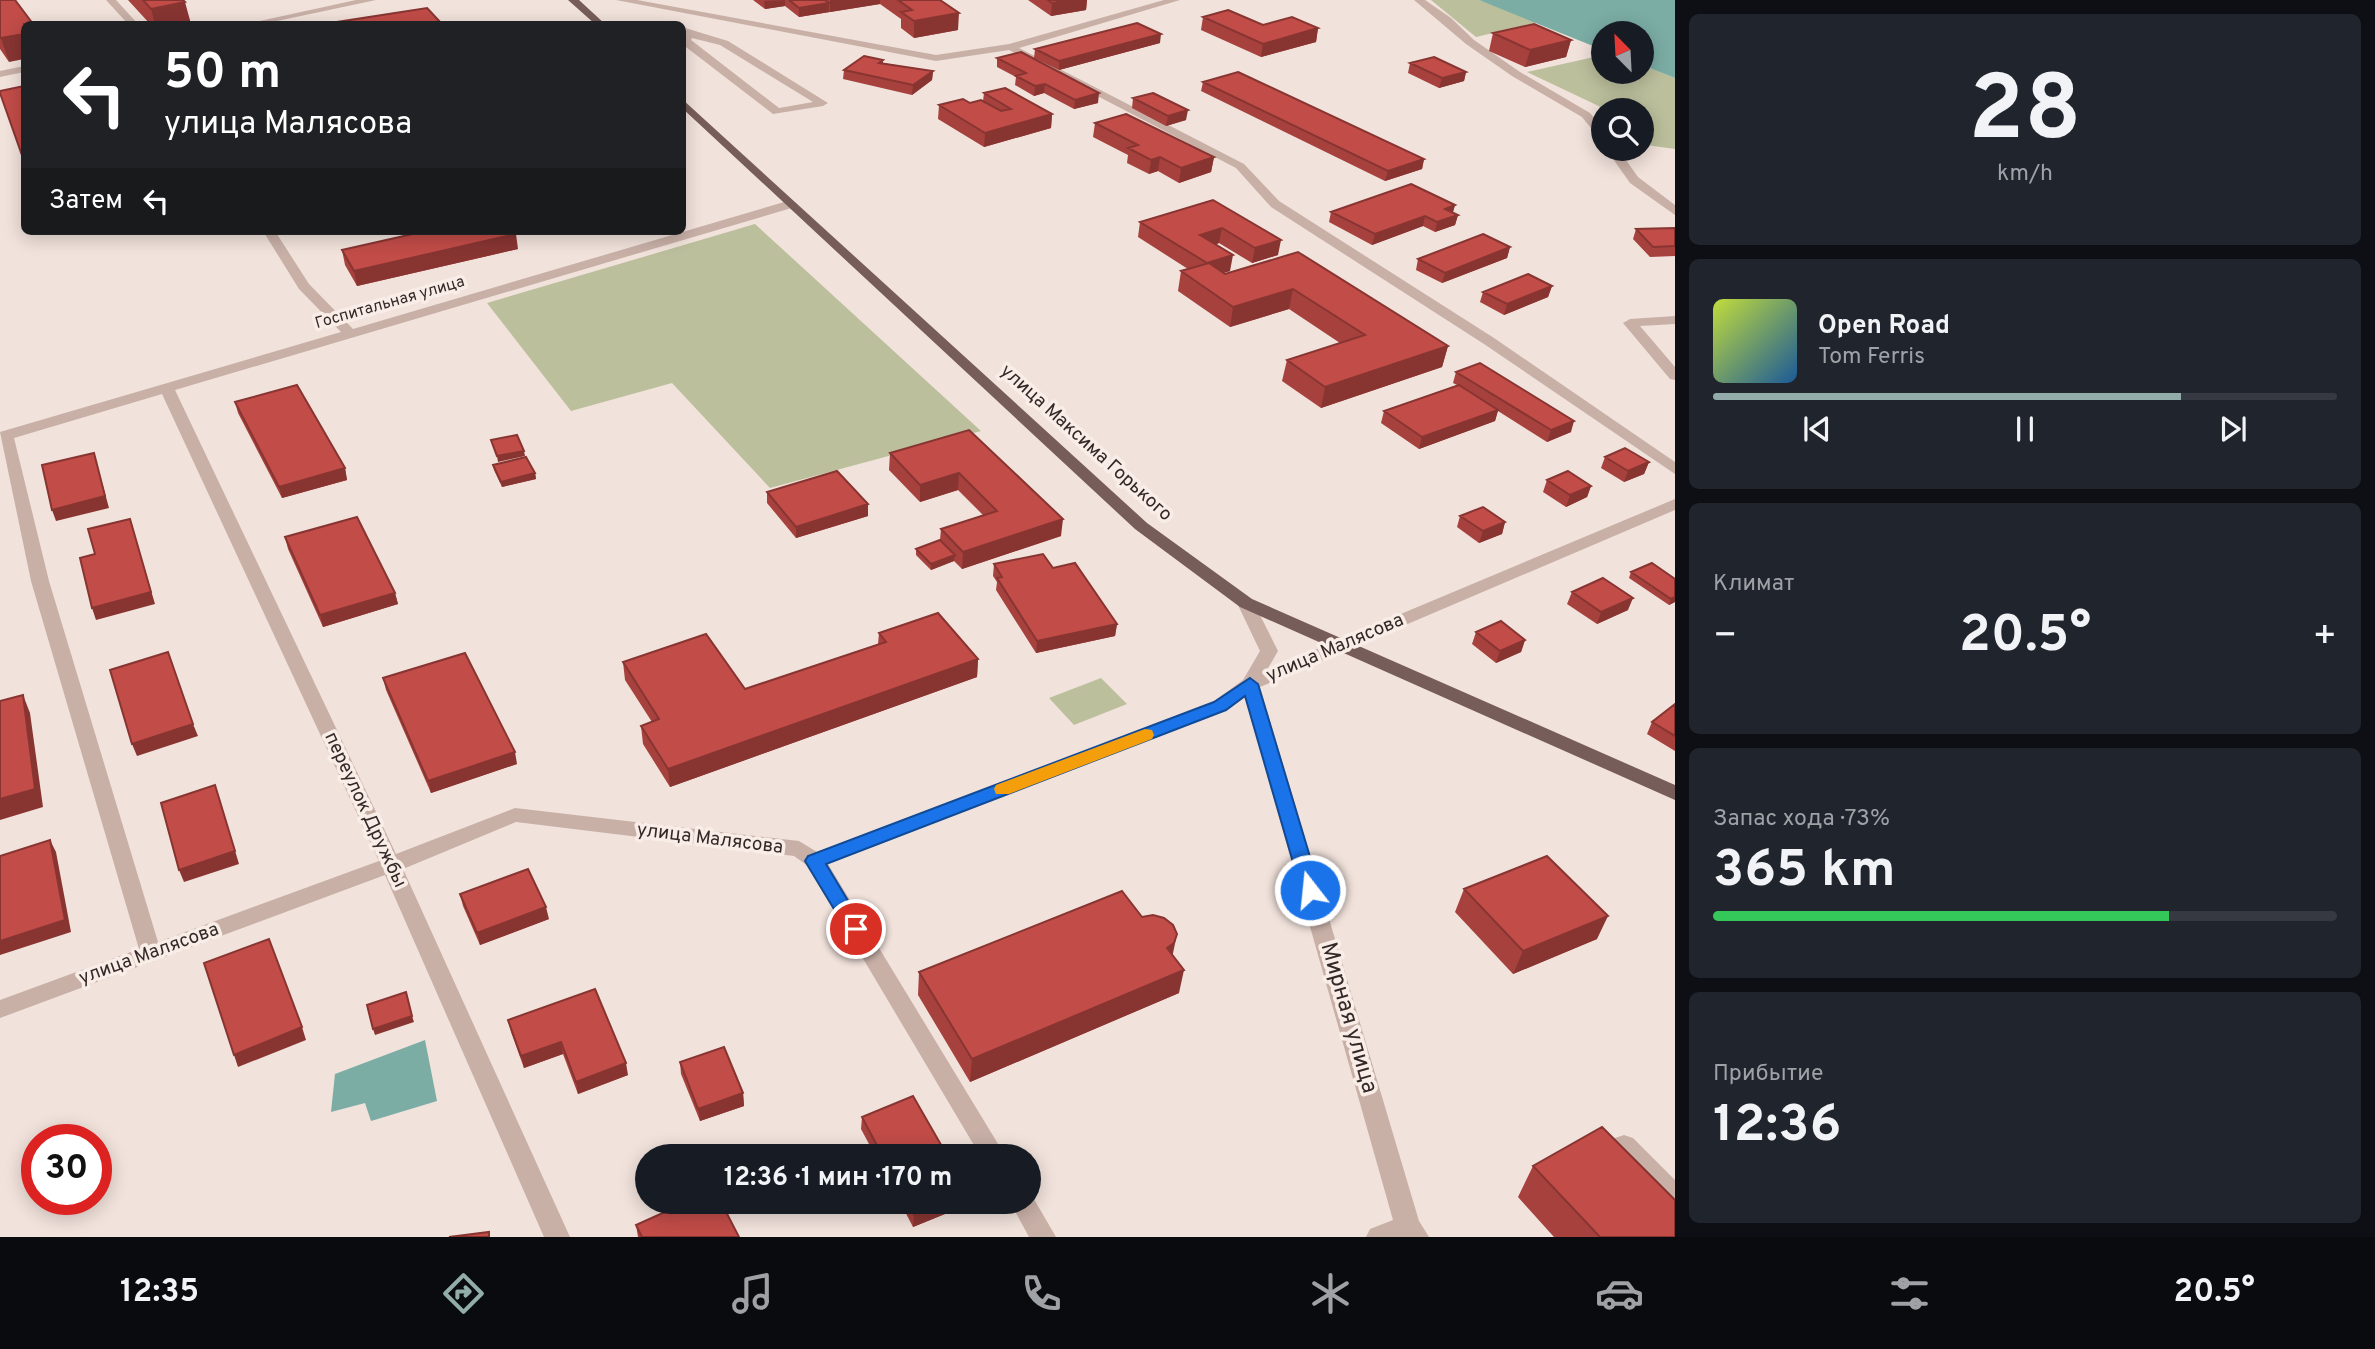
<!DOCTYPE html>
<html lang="ru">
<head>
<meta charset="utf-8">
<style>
  :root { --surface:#171b24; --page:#20242c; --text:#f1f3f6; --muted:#9ea1a6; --line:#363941; --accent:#92acaa }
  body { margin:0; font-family:Overpass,sans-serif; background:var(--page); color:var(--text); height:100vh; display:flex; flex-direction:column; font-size:26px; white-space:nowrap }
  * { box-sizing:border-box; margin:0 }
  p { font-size:23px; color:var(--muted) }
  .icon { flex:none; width:38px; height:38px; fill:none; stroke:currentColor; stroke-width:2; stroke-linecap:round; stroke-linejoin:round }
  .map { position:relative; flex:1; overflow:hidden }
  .drawer { display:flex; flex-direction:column; gap:14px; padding:14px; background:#0d0f14; width:700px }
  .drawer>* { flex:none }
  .guide { position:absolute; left:21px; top:21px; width:665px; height:214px; border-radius:10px; box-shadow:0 4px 18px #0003; background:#202124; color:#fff; overflow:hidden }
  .needle { width:46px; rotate:336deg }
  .buttons { position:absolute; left:1591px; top:21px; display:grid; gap:14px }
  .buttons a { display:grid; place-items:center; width:63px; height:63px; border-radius:50%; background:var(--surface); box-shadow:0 4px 18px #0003; font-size:35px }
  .speed { position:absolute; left:21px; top:1124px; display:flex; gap:14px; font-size:35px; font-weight:700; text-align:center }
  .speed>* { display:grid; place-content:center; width:91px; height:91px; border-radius:50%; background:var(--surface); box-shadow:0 4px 18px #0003; line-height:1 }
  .speed .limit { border:10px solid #d22; background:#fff; color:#111 }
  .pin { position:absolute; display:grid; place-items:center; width:60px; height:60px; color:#fff; margin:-30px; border:4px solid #fff; border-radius:50%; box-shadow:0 2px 7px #0007 }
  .me { position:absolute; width:77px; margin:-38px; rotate:344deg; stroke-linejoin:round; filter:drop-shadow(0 0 5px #0008) }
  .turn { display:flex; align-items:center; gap:24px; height:147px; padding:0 28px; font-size:32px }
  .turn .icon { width:91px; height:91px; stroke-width:2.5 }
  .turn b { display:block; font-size:49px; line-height:60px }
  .then { display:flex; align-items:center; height:66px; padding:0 28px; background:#0003; gap:14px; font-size:26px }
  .big { font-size:52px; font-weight:700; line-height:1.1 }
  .drawer .card { flex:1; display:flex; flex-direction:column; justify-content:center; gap:10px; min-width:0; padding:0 24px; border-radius:10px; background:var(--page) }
  .drawer .dial { align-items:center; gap:0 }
  .dial b { font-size:91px; line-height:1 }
  .song { display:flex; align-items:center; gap:21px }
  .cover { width:84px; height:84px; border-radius:10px; background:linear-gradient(135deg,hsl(70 70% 55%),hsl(210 70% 35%)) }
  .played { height:7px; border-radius:4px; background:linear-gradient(90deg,var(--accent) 75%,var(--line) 75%) }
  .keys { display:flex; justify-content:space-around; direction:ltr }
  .heat { display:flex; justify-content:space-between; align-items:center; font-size:38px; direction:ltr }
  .charge { height:10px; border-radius:5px; background:linear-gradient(90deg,#34c759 73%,var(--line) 0) }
  .trip { position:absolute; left:635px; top:1144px; width:406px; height:70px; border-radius:35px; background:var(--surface); box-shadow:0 4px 18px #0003; font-weight:700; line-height:70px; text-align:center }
  .tabs { display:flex; height:112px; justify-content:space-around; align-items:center; background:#090b0e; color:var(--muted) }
  .tabs .icon { width:49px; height:49px }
  .tabs .on { color:var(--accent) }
  .tabs b { font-size:32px; color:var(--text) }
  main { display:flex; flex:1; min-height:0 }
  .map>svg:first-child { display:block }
  .green { fill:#bbbf9c }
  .water { fill:#7bada4 }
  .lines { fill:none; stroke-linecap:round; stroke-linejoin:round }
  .minor { fill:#c8b0a7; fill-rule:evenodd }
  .major { fill:#775d59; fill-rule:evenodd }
  .wall { fill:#a7413e }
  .shaded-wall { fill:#883532 }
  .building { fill:#c24c48; stroke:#883532; stroke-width:2 }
  .route { fill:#1a73e8; stroke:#114b97; stroke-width:2 }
  .slow { fill:#f59e0b }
  .labels { text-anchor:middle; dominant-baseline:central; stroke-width:7; stroke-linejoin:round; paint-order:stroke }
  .far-street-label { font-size:16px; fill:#352928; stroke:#f9ede7 }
  .street-label { font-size:19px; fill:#352928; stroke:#f9ede7 }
  .near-street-label { font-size:23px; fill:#352928; stroke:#f9ede7 }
</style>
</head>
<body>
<main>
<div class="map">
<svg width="1675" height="1237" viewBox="0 0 1675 1237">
  <rect width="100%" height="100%" fill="#f1e2db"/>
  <path class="green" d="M1431 0H1479L1538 22 1476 37Z
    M1603 55V72H1642V65L1675 78V149L1646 145 1642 141V110H1607L1527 72Z
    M755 224 981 431 770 488 672 383 571 411 487 303Z
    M1101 678 1127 704 1074 725 1049 698Z"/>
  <path class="water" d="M1479 0H1675V78L1642 65V33H1603V50Z
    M425 1040 437 1101 371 1121 365 1103 331 1112 335 1074Z"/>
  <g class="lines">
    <path class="minor" d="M106 0H116L138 24H128Z
      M356 0H376L263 24H246Z
      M616 0H637L936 55 1009 44 1164 0H1180L1019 48 1244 164 1279 201 1494 338 1675 462V474L1484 344 1271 207 1236 168 1009 50 936 61Z
      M1414 0H1425L1451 18 1474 40 1520 72 1590 113 1603 129V139L1599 138 1582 117 1512 76 1466 44Z
      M682 27 728 41 828 103 823 106 773 114 682 44ZM692 38 720 45 813 102 779 108 691 40Z
      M24 66V72L0 77V71Z
      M1606 149H1618L1638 177 1675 205V215L1630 183Z
      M791 200 797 204 795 207 175 390 396 854 515 808 799 841 817 852 1213 702 1243 680 1260 651 1237 603 1240 599H1252L1278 651 1267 670 1675 499V510L1260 687 1419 1221 1429 1237H1366L1370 1229 1393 1220 1245 697 1227 710 828 864 1006 1157H981L808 866 794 856 516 822 403 869 570 1237H544L385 875 0 1018V1000L139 949 31 581 0 432 341 332 299 289 263 231H275L309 284 353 329ZM162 394 379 861 158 942 49 581 14 438Z
      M1675 316V324L1640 326 1675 367V380L1670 379 1623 323 1630 319Z
      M1624 1135 1633 1138 1675 1180V1208L1666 1205 1615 1154 1612 1146 1615 1138Z
      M1029 1193 1031 1194 1056 1237H1029L1010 1202H1029Z"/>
    <path class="major" d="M568 0H579L605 24H595Z
      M682 99 1147 523 1252 599 1675 785V800L1240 607 1135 529 682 108Z"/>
  </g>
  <path class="wall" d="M0 0 9 62 0 49Z
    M128 0H183L191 24H150Z
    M753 0H940L958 30 914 38 901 28V19L880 4 799 17 785 6 765 9Z
    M1028 0H1087L1086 10 1051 16Z
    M1203 17 1263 25 1318 28 1316 42 1261 57 1201 30Z
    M1493 33 1571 40 1566 57 1525 67 1489 51Z
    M1160 43 1059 70 1034 58 1035 49Z
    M997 58 1098 103 1074 109 1044 93 1034 96 1015 85 1016 77 997 67Z
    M883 60V63L933 71 932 80 912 95 843 79 844 70Z
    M1410 63 1466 72 1464 81 1439 88 1408 73Z
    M1203 82 1424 159 1422 169 1385 181 1201 91Z
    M984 93 1052 114 1051 128 984 147 938 119 939 105 983 101Z
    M1133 98 1186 120 1166 126 1132 108Z
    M1095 123 1214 157 1211 172 1179 183 1158 171 1149 174 1127 163 1128 155 1093 137Z
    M1213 200 1278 255 1252 263 1219 243 1215 245 1230 271 1223 273 1225 274 1298 252 1448 346 1442 367 1321 408 1282 381 1287 360 1340 343 1289 309 1230 327 1178 291 1181 271 1188 269 1138 237 1140 222Z
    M1455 205 1453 212 1458 215 1455 225 1435 232 1423 226 1372 245 1329 222 1331 212Z
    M1675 228V256L1650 257 1633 239 1636 229Z
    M1510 247 1507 258 1442 283 1416 270 1418 259Z
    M518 249 357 286 345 265 342 250Z
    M1552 286 1548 297 1504 315 1480 302 1483 292Z
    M1456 372 1571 432 1547 442 1498 411 1495 421 1419 449 1381 423 1384 411 1457 385 1453 383Z
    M235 402 345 468 347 480 282 498 238 413Z
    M969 430 1061 536 962 569 954 561 931 570 916 555V549L940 540 941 529 983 515 958 490 920 502 889 470 890 453Z
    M1605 457 1649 462 1644 474 1624 482 1601 468Z
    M493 465 535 473 536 479 502 487 494 470Z
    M1547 480 1591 486 1587 497 1566 507 1543 492Z
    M767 492 868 504V516L796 538 767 503Z
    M1460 516 1505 522 1502 534 1479 543 1457 527Z
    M285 537 395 593 398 604 323 627 288 549Z
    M994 564 1053 568 1117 624 1115 636 1036 653 996 590 997 582 993 576Z
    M1631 572 1675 602 1669 605 1629 578Z
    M1572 592 1628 610 1597 624 1567 604Z
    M1476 632 1525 640 1521 652 1496 663 1472 644Z
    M879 633 978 659 977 677 670 787 643 744 641 726 652 722 625 680 623 662 745 689 878 644Z
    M383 678 517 764 431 793 386 690Z
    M1675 704V751L1647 734 1652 722Z
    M1464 889 1597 939 1513 974 1455 912Z
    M460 894 549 919 480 945 463 906Z
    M1173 955 1179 993 970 1082 918 995 919 972Z
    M508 1020 628 1075 578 1094 563 1054 524 1068 511 1032Z
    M680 1062 743 1093 744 1106 700 1121 681 1074Z
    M862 1117 948 1157H876L861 1129Z
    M1533 1166 1675 1237H1554L1518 1197Z
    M900 1202H967V1205L913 1227Z
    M636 1225 739 1237H638Z"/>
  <path class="shaded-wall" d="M785 0V6L765 9 764 1Z
    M830 0H880V4L830 12Z
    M1070 0H1087L1086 10 1051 16 1052 3Z
    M185 2 191 24H155L151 9Z
    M829 3V12L799 17V8Z
    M959 13 958 30 914 38V21Z
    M1318 28 1316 42 1261 57 1263 44Z
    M24 34V59L9 62 1 38Z
    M1161 34 1160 43 1059 70V61Z
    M1571 40 1566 57 1525 67 1530 50Z
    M933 71 932 80 912 95 913 85Z
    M1466 72 1464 81 1439 88 1442 78Z
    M1045 84 1044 93 1034 96 1035 86Z
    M1099 93 1098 103 1074 109 1075 100Z
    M1188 110 1186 120 1166 126 1168 116Z
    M1052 114 1051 128 984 147 985 133Z
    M1160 157 1158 171 1149 174 1151 160Z
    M1214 157 1211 172 1179 183 1181 168Z
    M1424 159 1422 169 1385 181 1388 171Z
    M1455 205 1452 215 1445 209Z
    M1458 215 1455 225 1435 232 1437 222Z
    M1425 216 1423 226 1372 245 1375 234Z
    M1222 228 1219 243 1197 250 1200 235Z
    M516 234 518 249 357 286 354 271Z
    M1281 240 1278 255 1252 263 1255 248Z
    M1510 247 1507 258 1442 283 1445 273Z
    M1233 255 1230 271 1204 279 1207 263Z
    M1552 286 1548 297 1504 315 1507 304Z
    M1293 289 1289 309 1230 327 1233 307Z
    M1448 346 1442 367 1321 408 1325 387Z
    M1498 410 1495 421 1419 449 1422 437Z
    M1574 421 1571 432 1547 442 1551 430Z
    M524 451 525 456 498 462 497 456Z
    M94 453 109 508 56 521 52 510Z
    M1649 462 1644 474 1624 482 1628 471Z
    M345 468 347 480 282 498 279 487Z
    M535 473 536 479 502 487 501 482Z
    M959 473 958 490 920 502V485Z
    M1591 486 1587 497 1566 507 1570 495Z
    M868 504V516L796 538V527Z
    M130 519 155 604 96 620 92 608Z
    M1063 519 1061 536 962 569 963 552Z
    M1505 522 1502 534 1479 543 1483 531Z
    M955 555 954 561 931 570V564Z
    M395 593 398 604 323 627 320 615Z
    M1675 597V602L1669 605 1671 599Z
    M1633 598 1628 610 1597 624 1601 612Z
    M1117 624 1115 636 1036 653 1037 641Z
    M1525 640 1521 652 1496 663 1500 651Z
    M978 659 977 677 670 787 668 769Z
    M23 695 30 713 43 807 0 820V799Z
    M193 724 198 736 137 756 132 744Z
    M515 752 517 764 431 793 428 781Z
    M219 797 239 864 184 882 179 870Z
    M50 840 56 852 71 932 0 955V941Z
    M546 907 549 919 480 945 477 933Z
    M1608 916 1597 939 1513 974 1523 951Z
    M1177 934 1172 958 1167 948Z
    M1184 970 1179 993 970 1082 972 1059Z
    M412 1016 414 1022 375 1035 373 1029Z
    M302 1027 306 1040 238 1067 234 1055Z
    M561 1042 563 1054 524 1068 521 1056Z
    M626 1063 628 1075 578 1094 576 1082Z
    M743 1093 744 1106 700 1121 698 1109Z
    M945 1202H967V1205L913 1227 914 1215Z"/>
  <path class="building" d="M0 0H15L33 24H24V34L1 38 0 37Z
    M143 0H183L185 2 151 9Z
    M789 0H825L829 3 799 8Z
    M898 0H940L959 13 914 21 901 12 912 10Z
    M1048 0H1070L1052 3Z
    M427 8 442 24H339L337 22Z
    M1228 10 1263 25 1292 17 1318 28 1263 44 1203 17Z
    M1137 23 1161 34 1059 61 1035 49Z
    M1534 24 1571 40 1530 50 1493 33Z
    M1021 52 1099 93 1075 100 1045 84 1035 86 1016 76 1026 73 997 58Z
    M864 56 883 60 879 63 933 71 913 85 844 70Z
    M1434 57 1466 72 1442 78 1410 63Z
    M1238 72 1424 159 1388 171 1203 82Z
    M24 86V161L0 93V91Z
    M1005 88 1052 114 985 133 939 105 963 99 970 103 981 100 1001 111 1011 109 984 93Z
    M1153 93 1188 110 1168 116 1133 98Z
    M1126 114 1214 157 1181 168 1160 157 1151 160 1128 148 1138 145 1095 123Z
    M1411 184 1455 205 1445 209 1458 215 1437 222 1425 216 1375 234 1331 212Z
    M1213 200 1281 240 1255 248 1222 228 1200 235 1233 255 1207 263 1140 222Z
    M1675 228V246L1653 247 1636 229Z
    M426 231H514L516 234 354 271 342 250Z
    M1483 234 1510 247 1445 273 1418 259Z
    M1298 252 1448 346 1325 387 1287 360 1365 335 1293 289 1233 307 1181 271 1209 263 1225 274Z
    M1528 274 1552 286 1507 304 1483 292Z
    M1480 363 1574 421 1551 430 1456 372Z
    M297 385 345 468 279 487 235 402Z
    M1459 385 1498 410 1422 437 1384 411Z
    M969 430 1063 519 963 552 941 529 997 511 959 473 920 485 890 453Z
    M517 435 524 451 497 456 491 440Z
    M1625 448 1649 462 1628 471 1605 457Z
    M94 453 105 496 52 510 42 465Z
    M526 457 535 473 501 482 493 465Z
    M837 471 868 504 796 527 767 492Z
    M1568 471 1591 486 1570 495 1547 480Z
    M1483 507 1505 522 1483 531 1460 516Z
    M357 517 395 593 320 615 285 537Z
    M130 519 151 592 92 608 80 558 95 554 88 529Z
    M940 540 955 555 931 564 916 549Z
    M1043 554 1053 568 1075 563 1117 624 1037 641 997 578 1002 577 994 564Z
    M1652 563 1675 579V597L1671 599 1631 572Z
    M1603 578 1633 598 1601 612 1572 592Z
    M938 613 978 659 668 769 641 726 659 719 623 662 706 634 745 689 886 642 879 633Z
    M1501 621 1525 640 1500 651 1476 632Z
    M168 652 193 724 132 744 110 670Z
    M465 653 515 752 428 781 383 678Z
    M23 695 35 789 0 799V701Z
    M1675 704V736L1652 722Z
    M215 785 235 851 179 870 161 803Z
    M50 840 65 920 0 941V856Z
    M1547 856 1608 916 1523 951 1464 889Z
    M528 869 546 907 477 933 460 894Z
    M1122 891 1142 917 1153 915 1164 918 1173 925 1177 934 1174 943 1167 948 1184 970 972 1059 919 972Z
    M269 939 302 1027 234 1055 204 963Z
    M595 989 626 1063 576 1082 561 1042 521 1056 508 1020Z
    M406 992 412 1016 373 1029 367 1005Z
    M724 1047 743 1093 698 1109 680 1062Z
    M913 1096 948 1157H883L862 1117Z
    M1602 1127 1675 1200V1237H1600L1533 1166Z
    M687 1202H721L739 1237H642L636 1225Z
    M907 1202H945L914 1215Z
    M489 1232V1237H449Z"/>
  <path class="route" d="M1250 678 1258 684 1320 890 1317 895 1310 897 1303 895 1301 890 1245 696 1226 710 826 864 865 929 863 934 856 936 849 934 805 861 808 856 1214 702Z"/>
  <path class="slow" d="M1145 729 1152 730 1154 735 1152 739 1009 794H996L994 789 996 785Z"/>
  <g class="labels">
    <g class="far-street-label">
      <text transform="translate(390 303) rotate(-16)">Госпитальная улица</text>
    </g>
    <g class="street-label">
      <text transform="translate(1086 443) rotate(42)">улица Максима Горького</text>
      <text transform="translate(1335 648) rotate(-23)">улица Малясова</text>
      <text transform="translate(365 810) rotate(65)">переулок Дружбы</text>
      <text transform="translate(710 839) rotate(7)">улица Малясова</text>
      <text transform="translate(149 954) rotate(-20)">улица Малясова</text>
    </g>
    <g class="near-street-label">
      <text transform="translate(1348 1018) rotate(74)">Мирная улица</text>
    </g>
  </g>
</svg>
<div class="buttons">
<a><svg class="needle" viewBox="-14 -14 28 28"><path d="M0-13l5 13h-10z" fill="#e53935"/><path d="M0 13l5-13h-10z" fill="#9ea1a6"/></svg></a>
<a><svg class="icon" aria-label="search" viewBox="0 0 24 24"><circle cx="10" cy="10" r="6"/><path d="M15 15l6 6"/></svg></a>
</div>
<div class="speed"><div class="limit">30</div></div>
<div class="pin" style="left:856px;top:929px;background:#d93025"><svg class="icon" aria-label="arrive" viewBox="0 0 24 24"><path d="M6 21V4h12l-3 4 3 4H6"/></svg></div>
<svg class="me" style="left:1310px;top:890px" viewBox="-20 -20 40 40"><circle r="17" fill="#1a73e8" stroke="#fff" stroke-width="3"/><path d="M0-11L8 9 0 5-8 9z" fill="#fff"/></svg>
<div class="trip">12:36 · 1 мин · 170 m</div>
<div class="guide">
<div class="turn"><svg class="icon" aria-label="left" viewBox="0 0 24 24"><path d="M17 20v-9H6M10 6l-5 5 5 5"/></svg><div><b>50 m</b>улица Малясова</div></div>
<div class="then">Затем<svg class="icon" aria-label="left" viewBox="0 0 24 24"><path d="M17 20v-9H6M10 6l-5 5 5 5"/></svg></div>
</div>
</div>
<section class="drawer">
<div class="card dial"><b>28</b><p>km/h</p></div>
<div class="card">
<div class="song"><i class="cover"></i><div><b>Open Road</b><p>Tom Ferris</p></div></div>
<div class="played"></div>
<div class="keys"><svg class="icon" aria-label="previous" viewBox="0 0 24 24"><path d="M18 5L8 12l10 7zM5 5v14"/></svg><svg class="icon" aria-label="pause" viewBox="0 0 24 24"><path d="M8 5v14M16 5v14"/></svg><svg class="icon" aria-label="next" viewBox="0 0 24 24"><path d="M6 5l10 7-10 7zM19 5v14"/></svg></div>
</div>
<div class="card"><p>Климат</p>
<div class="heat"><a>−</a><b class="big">20.5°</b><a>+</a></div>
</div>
<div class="card"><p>Запас хода · 73%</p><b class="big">365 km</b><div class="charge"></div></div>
<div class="card"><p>Прибытие</p><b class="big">12:36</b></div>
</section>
</main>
<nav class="tabs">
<b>12:35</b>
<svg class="icon on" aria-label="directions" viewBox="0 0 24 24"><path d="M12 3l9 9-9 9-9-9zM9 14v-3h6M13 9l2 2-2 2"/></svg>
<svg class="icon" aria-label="music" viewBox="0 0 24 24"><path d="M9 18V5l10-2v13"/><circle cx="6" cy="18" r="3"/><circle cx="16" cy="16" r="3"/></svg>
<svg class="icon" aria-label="phone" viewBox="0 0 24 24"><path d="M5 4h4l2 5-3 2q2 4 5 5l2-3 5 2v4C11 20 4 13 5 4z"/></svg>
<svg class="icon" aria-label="climate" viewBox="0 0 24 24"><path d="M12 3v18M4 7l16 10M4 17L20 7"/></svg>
<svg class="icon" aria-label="car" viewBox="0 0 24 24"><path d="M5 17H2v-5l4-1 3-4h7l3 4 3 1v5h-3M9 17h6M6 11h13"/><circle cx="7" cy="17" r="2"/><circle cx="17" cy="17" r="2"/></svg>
<svg class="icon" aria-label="filters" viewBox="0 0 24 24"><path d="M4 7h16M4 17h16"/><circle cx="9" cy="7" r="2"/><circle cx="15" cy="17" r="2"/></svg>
<b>20.5°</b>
</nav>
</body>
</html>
